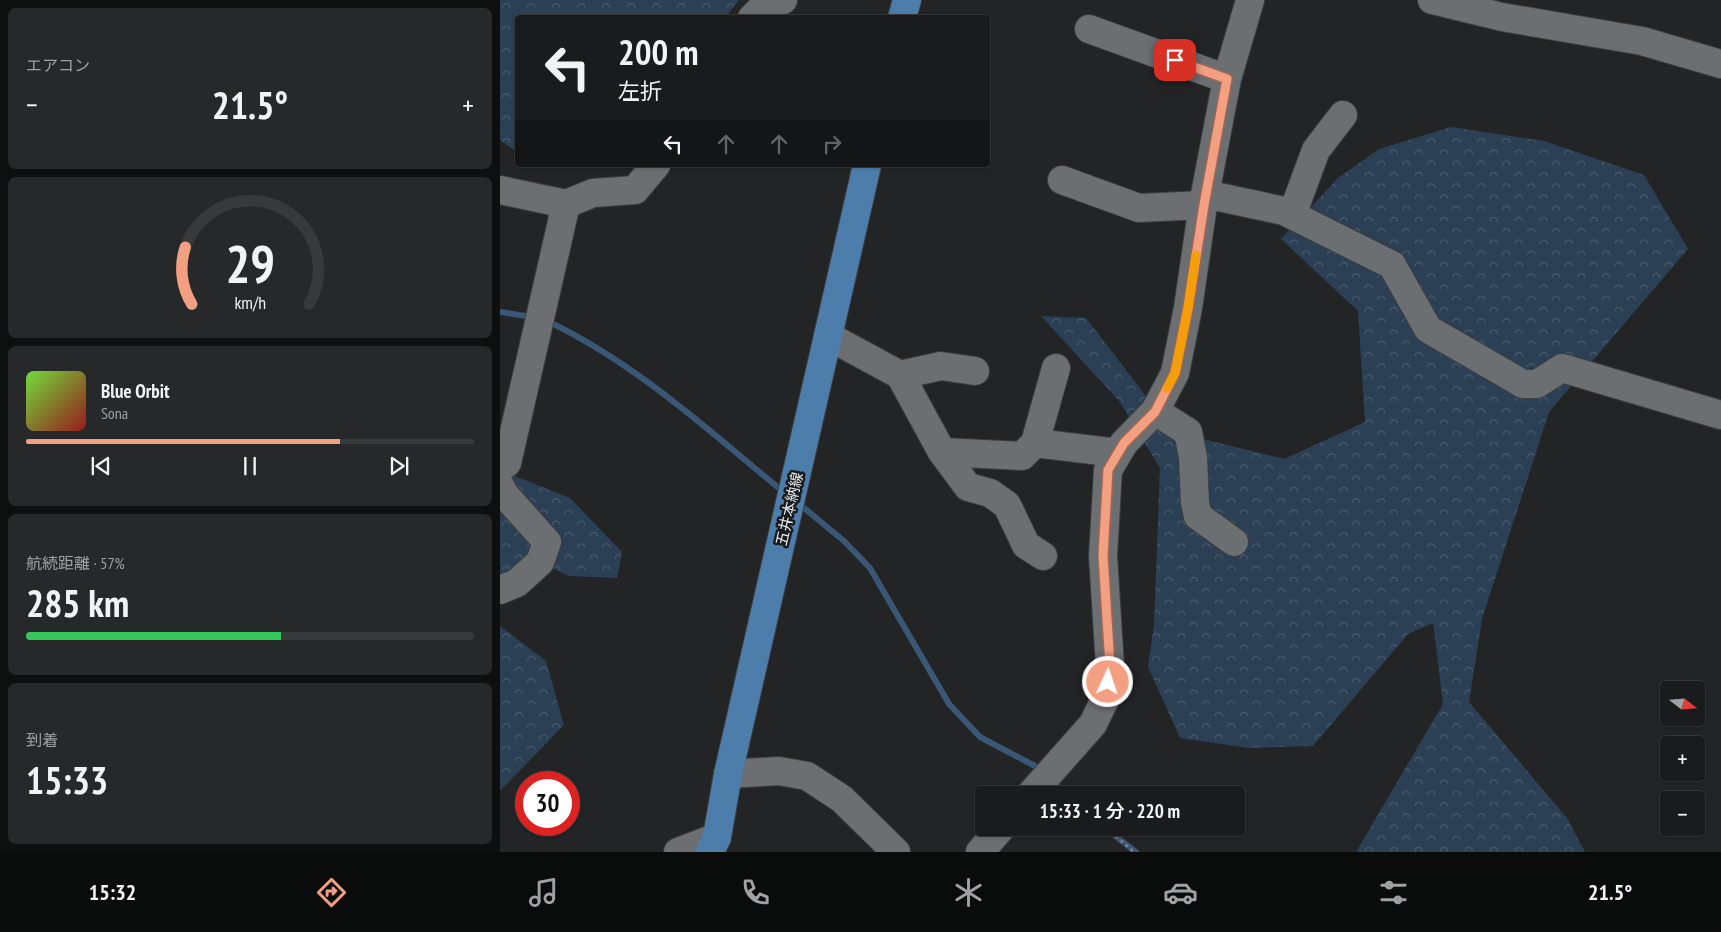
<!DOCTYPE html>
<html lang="ja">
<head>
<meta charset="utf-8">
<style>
  :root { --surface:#1a1b1c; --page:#272829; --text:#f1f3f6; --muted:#9fa1a3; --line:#38393b; --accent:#f39f82 }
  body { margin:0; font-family:"PT Sans Narrow","Noto Sans JP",sans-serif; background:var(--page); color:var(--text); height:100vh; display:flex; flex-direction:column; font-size:19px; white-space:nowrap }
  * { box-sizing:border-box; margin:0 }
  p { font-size:16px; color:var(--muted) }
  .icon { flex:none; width:28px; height:28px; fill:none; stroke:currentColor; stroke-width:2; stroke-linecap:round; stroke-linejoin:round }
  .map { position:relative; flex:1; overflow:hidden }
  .sheet { display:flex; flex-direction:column; gap:8px; padding:8px; background:#0e0f0f; width:500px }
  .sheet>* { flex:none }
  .hud { position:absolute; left:15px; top:15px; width:475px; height:152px; border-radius:5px; box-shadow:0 1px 4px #0004,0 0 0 1px var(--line); background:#1a1b1c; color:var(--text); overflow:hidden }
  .needle { width:32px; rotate:107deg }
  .controls { position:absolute; left:1160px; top:681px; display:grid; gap:10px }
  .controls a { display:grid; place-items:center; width:45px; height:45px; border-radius:5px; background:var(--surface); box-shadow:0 1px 4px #0004,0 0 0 1px var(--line); font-size:25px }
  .speed { position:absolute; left:15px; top:771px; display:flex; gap:10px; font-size:25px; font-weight:700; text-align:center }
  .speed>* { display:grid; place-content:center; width:65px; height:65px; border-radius:50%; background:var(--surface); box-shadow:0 1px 4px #0004,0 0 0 1px var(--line); line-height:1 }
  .speed .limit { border:8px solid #d22; background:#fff; color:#111 }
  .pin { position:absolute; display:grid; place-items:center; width:42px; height:42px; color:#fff; margin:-21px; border-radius:10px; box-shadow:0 2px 8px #0006 }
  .me { position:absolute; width:55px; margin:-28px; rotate:3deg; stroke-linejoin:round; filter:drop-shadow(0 0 4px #0008) }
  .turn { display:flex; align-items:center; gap:18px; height:105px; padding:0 20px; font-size:22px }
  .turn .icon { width:65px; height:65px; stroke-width:2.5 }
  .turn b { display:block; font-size:35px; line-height:42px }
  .lanes { display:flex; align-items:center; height:48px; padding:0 20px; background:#0003; justify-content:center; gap:25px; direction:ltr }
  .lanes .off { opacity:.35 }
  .big { font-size:38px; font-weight:600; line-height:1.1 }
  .sheet .card { flex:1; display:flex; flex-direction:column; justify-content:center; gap:8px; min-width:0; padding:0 18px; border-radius:8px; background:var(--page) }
  .sheet .dial { align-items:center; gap:0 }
  .dial svg { height:130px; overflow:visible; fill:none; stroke:var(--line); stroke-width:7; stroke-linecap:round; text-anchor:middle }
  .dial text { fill:var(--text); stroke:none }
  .song { display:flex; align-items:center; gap:15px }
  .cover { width:60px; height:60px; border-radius:8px; background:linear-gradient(135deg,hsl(100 70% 55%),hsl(0 70% 35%)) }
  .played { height:5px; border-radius:2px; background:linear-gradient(90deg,var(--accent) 70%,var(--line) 70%) }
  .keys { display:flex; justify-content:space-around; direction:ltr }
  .heat { display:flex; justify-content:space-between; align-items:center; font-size:28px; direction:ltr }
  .charge { height:8px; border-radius:4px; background:linear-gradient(90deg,#34c759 57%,var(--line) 0) }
  .trip { position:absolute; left:475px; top:786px; width:270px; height:50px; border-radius:5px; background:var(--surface); box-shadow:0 1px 4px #0004,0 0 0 1px var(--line); font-weight:600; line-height:50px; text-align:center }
  .dock { display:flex; height:80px; justify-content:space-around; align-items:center; background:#0a0b0b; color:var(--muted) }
  .dock .icon { width:35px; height:35px }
  .dock .current { color:var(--accent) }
  .dock b { font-size:22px; color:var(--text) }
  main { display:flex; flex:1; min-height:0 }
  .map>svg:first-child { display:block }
  .forest { fill:url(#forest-crowns) }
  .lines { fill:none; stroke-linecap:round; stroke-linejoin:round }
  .stream { stroke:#3a5776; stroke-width:6 }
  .minor-casing { stroke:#3c3e40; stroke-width:30 }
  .major-casing { stroke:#3c3e40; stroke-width:30 }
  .path { stroke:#7f8183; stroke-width:3; stroke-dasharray:2.5 4; stroke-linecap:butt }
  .minor { stroke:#6c6f72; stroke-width:28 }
  .major { stroke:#4d7dab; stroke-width:28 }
  .route-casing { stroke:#9e6754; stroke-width:12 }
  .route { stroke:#f39f82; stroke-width:9 }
  .slow { stroke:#f59e0b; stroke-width:9 }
  .labels { text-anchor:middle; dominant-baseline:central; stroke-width:5; stroke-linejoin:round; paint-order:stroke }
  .street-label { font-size:15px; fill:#eaecee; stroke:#181b1d }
</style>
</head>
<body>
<main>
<section class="sheet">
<div class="card"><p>エアコン</p>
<div class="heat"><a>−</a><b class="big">21.5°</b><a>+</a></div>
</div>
<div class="card dial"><svg viewBox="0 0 100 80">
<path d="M14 69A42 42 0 1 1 86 69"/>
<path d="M14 69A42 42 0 0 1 10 34" stroke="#f39f82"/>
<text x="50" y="56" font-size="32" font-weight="700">29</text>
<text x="50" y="72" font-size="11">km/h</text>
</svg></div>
<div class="card">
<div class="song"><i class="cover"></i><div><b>Blue Orbit</b><p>Sona</p></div></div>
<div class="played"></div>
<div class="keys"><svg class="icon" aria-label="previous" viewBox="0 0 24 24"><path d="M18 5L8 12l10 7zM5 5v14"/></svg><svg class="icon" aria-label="pause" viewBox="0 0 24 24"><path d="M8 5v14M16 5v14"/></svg><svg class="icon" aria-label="next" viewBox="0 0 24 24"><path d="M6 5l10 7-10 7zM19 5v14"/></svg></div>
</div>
<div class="card"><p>航続距離 · 57%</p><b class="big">285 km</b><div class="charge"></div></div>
<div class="card"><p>到着</p><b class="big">15:33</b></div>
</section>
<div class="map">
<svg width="1221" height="852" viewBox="0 0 1221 852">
  <defs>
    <pattern id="forest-crowns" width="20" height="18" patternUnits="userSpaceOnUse" patternTransform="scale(1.25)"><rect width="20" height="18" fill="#2b4055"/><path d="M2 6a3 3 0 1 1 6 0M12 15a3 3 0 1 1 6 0" fill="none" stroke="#4a5c6e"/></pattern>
  </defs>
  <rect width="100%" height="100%" fill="#222426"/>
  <path class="forest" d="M0 0H239L226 17 18 18 17 152 0 140Z
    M951 127 1044 141 1144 175 1188 249 1049 412 982 619 969 702 1067 818 1085 852H856L943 704 933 623 908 634 813 746 748 748 680 738 648 667 654 625 660 468 620 402 541 316 586 318 662 417 691 436 784 459 865 422 858 311 781 239 838 178 879 149Z
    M0 470 70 498 122 552 117 578 69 576 40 562 0 576Z
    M0 626 46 661 64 725 0 791Z"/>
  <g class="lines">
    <path class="stream" d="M0 312 33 317
      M45 320C135 362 209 431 286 494
      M298 503 344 541 370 568 449 704 480 737 535 766 542 773
      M552 781 567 795
      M605 828 636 852"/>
    <g class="minor-casing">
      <path id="minor" d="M932 0 1002 17 1142 41 1221 64
        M252 18 263 7 283 0
        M589 29 727 79
        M562 180 639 208 703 205
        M0 190 66 204 93 193 135 190 156 165
        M705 194 784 211 892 265 928 329 1023 384H1037L1062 368 1221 415
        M792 215 816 150 843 115
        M328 336 400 375 442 452 522 456 535 443 556 368
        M400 375 441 366 475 371
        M655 411 688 432 693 457 695 503 698 516 734 542
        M535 443 618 453
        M442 452 468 487 490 493 507 505 526 545 543 556
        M0 468 7 463 66 204
        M0 486 5 495 47 542 40 562 17 583 0 590
        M228 774 279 771 307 776 342 799 396 852
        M530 795 593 724 606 697 610 666 603 556 608 470 624 443 655 411 675 373 688 308 703 205 727 79 750 0
        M178 852 217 837
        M480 852 501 828"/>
    </g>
    <g class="major-casing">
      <path id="major" d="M402 18 407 0
        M210 852 217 837 228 774 367 165"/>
    </g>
    <path class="path" d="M566 788 573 795
      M606 828 634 852"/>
    <use href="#minor" class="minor"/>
    <use href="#major" class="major"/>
  </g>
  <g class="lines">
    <g class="route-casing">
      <path id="route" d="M608 682 610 666 603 556 608 470 624 443 655 412 675 373 688 308 704 205 727 79 675 60"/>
    </g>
    <use href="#route" class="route"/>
    <path class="slow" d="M667 388 675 373 688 308 696 255"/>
  </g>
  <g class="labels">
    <g class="street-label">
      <text transform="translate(289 509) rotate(-77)">五井本納線</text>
    </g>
  </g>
</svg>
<div class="controls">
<a><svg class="needle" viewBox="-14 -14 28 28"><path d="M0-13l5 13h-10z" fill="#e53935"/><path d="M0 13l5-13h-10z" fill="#9fa1a3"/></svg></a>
<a>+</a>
<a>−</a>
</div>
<div class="speed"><div class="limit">30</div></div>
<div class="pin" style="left:675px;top:60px;background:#d93025"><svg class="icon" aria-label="arrive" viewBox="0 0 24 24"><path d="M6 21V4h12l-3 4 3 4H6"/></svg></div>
<svg class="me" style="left:608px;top:682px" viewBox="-20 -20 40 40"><circle r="17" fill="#f39f82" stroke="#fff" stroke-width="3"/><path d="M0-11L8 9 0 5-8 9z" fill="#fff"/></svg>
<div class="trip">15:33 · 1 分 · 220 m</div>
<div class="hud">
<div class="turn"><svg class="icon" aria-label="left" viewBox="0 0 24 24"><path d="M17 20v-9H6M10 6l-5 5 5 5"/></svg><div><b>200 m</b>左折</div></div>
<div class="lanes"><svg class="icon" aria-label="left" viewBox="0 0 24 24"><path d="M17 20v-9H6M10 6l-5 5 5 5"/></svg><svg class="icon off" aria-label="ahead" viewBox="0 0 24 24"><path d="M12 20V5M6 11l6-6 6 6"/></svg><svg class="icon off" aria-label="ahead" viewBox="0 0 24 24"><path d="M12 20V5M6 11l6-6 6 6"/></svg><svg class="icon off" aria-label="right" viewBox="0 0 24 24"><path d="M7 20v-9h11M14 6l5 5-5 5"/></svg></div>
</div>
</div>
</main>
<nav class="dock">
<b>15:32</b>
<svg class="icon current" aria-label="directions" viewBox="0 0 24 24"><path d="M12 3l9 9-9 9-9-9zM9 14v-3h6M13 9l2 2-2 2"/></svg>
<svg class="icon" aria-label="music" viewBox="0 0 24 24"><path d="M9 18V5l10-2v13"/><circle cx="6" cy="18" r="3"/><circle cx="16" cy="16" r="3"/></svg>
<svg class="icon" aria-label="phone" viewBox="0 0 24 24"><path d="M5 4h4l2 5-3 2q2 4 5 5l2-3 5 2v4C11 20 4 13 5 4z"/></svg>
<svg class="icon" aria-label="climate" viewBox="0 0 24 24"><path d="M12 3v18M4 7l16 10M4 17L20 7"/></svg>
<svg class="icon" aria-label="car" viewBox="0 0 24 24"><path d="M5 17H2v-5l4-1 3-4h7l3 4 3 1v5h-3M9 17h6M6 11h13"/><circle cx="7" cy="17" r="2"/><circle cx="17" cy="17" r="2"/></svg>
<svg class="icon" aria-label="filters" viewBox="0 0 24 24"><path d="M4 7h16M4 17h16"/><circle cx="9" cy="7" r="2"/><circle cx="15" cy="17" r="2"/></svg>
<b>21.5°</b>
</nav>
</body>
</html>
